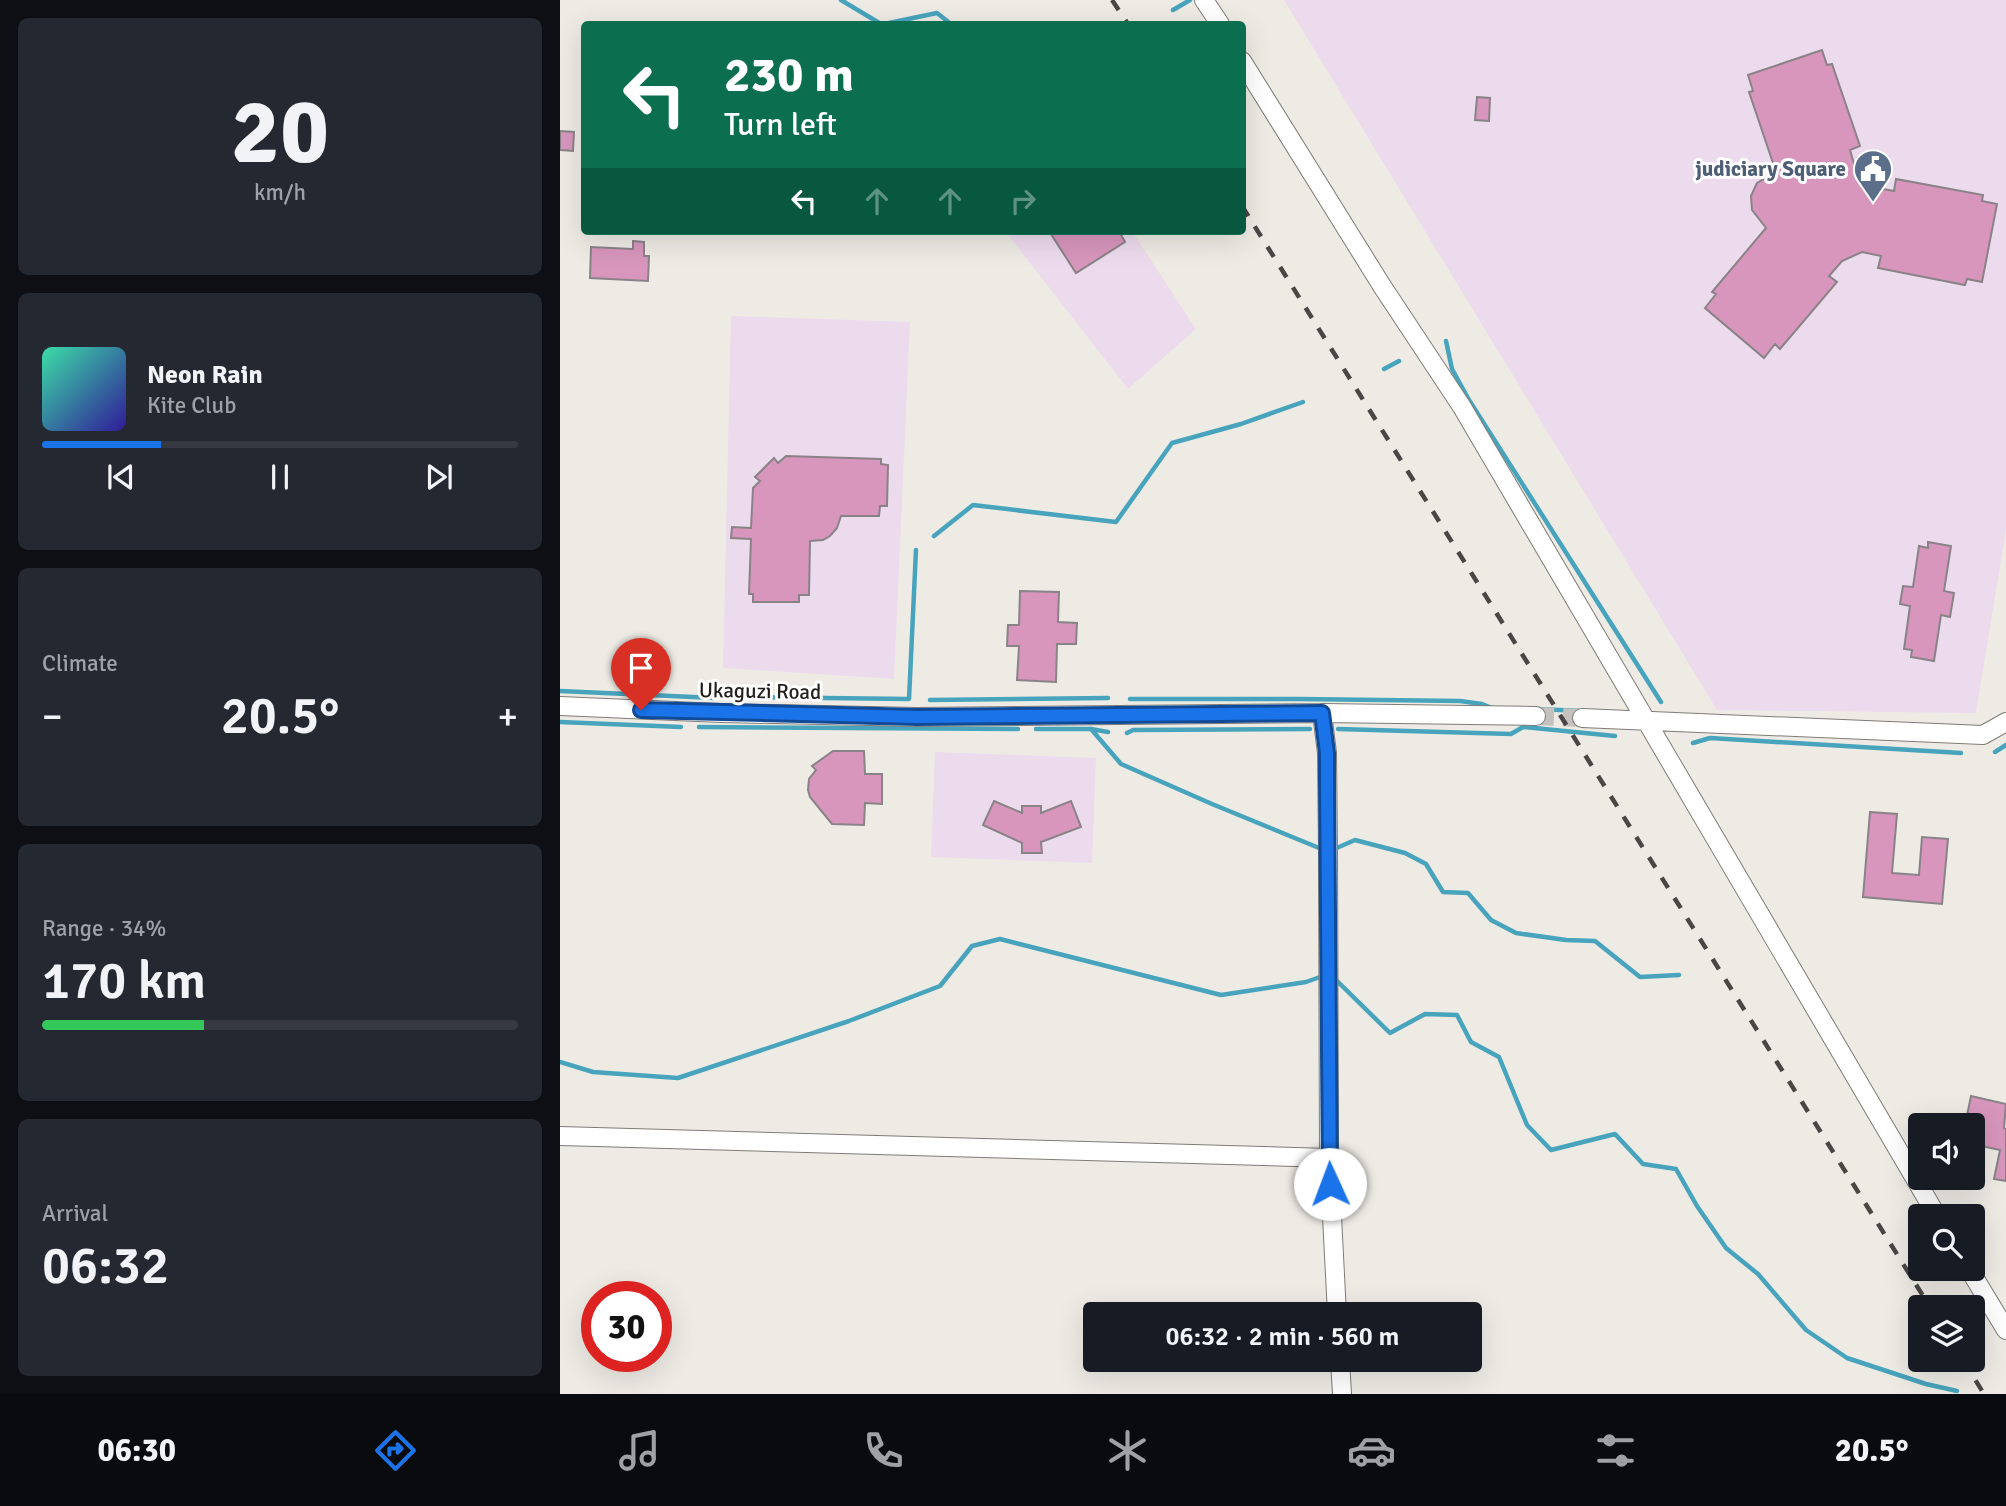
<!DOCTYPE html>
<html lang="en">
<head>
<meta charset="utf-8">
<style>
  :root { --surface:#171b24; --page:#242831; --text:#f1f3f6; --muted:#9ea1a6; --line:#363941; --accent:#1a73e8 }
  body { margin:0; font-family:Signika,sans-serif; background:var(--page); color:var(--text); height:100vh; display:flex; flex-direction:column; font-size:26px; white-space:nowrap }
  * { box-sizing:border-box; margin:0 }
  p { font-size:23px; color:var(--muted) }
  .icon { flex:none; width:38px; height:38px; fill:none; stroke:currentColor; stroke-width:2; stroke-linecap:round; stroke-linejoin:round }
  .map { position:relative; flex:1; overflow:hidden }
  .panel { display:flex; flex-direction:column; gap:18px; padding:18px; background:#0d0f14; width:560px }
  .panel>* { flex:none }
  .guide { position:absolute; left:21px; top:21px; width:665px; height:214px; border-radius:7px; box-shadow:0 7px 28px #0002; background:#0b6e4f; color:#fff; overflow:hidden }
  .controls { position:absolute; left:1348px; top:1113px; display:grid; gap:14px }
  .controls a { display:grid; place-items:center; width:77px; height:77px; border-radius:7px; background:var(--surface); box-shadow:0 7px 28px #0002; font-size:35px }
  .speed { position:absolute; left:21px; top:1281px; display:flex; gap:14px; font-size:35px; font-weight:700; text-align:center }
  .speed>* { display:grid; place-content:center; width:91px; height:91px; border-radius:50%; background:var(--surface); box-shadow:0 7px 28px #0002; line-height:1 }
  .speed .limit { border:10px solid #d22; background:#fff; color:#111 }
  .pin { position:absolute; display:grid; place-items:center; width:60px; height:60px; color:#fff; margin:-72px -30px; border-radius:50% 50% 50% 0; rotate:-45deg; box-shadow:0 0 7px #0007 }
  .pin .icon { rotate:45deg }
  .me { position:absolute; width:77px; margin:-38px; rotate:358deg; stroke-linejoin:round; filter:drop-shadow(0 0 5px #0008) }
  .turn { display:flex; align-items:center; gap:24px; height:147px; padding:0 28px; font-size:32px }
  .turn .icon { width:91px; height:91px; stroke-width:2.5 }
  .turn b { display:block; font-size:49px; line-height:60px }
  .lanes { display:flex; align-items:center; height:66px; padding:0 28px; background:#0003; justify-content:center; gap:35px; direction:ltr }
  .lanes .off { opacity:.35 }
  .big { font-size:52px; font-weight:600; line-height:1.1 }
  .panel .tile { flex:1; display:flex; flex-direction:column; justify-content:center; gap:10px; min-width:0; padding:0 24px; border-radius:10px; background:var(--page) }
  .panel .dial { align-items:center; gap:0 }
  .dial b { font-size:91px; line-height:1 }
  .song { display:flex; align-items:center; gap:21px }
  .cover { width:84px; height:84px; border-radius:10px; background:linear-gradient(135deg,hsl(160 70% 55%),hsl(250 70% 35%)) }
  .played { height:7px; border-radius:4px; background:linear-gradient(90deg,var(--accent) 25%,var(--line) 25%) }
  .keys { display:flex; justify-content:space-around; direction:ltr }
  .heat { display:flex; justify-content:space-between; align-items:center; font-size:38px; direction:ltr }
  .charge { height:10px; border-radius:5px; background:linear-gradient(90deg,#34c759 34%,var(--line) 0) }
  .trip { position:absolute; left:523px; top:1302px; width:399px; height:70px; border-radius:7px; background:var(--surface); box-shadow:0 7px 28px #0002; font-weight:600; line-height:70px; text-align:center }
  .dock { display:flex; height:112px; justify-content:space-around; align-items:center; background:#090b0e; color:var(--muted) }
  .dock .icon { width:49px; height:49px }
  .dock .on { color:var(--accent) }
  .dock b { font-size:32px; color:var(--text) }
  main { display:flex; flex:1; min-height:0 }
  .map>svg:first-child { display:block }
  .commercial { fill:#ecdbed }
  .lines { fill:none; stroke-linecap:round; stroke-linejoin:round }
  .stream { stroke:#48a3bc; stroke-width:4.5 }
  .building { fill:#d896bd; stroke:#898387; stroke-width:2 }
  .minor-tunnel { stroke:#c5c2bd; stroke-width:18; stroke-dasharray:18 9; stroke-linecap:butt }
  .minor-casing { stroke:#7f7c77; stroke-width:20 }
  .minor { stroke:#fff; stroke-width:18 }
  .rail { stroke:#494745; stroke-width:4.5; stroke-dasharray:12 12; stroke-linecap:butt }
  .route-casing { stroke:#114b97; stroke-width:18 }
  .route { stroke:#1a73e8; stroke-width:12 }
  .labels { text-anchor:middle; dominant-baseline:central; stroke-width:6; stroke-linejoin:round; paint-order:stroke }
  .service-label { font-size:21px; font-weight:bold; fill:#4e5e75; stroke:#fff; text-anchor:end }
  .street-label { font-size:21px; fill:#21201e; stroke:#fff }
</style>
</head>
<body>
<main>
<section class="panel">
<div class="tile dial"><b>20</b><p>km/h</p></div>
<div class="tile">
<div class="song"><i class="cover"></i><div><b>Neon Rain</b><p>Kite Club</p></div></div>
<div class="played"></div>
<div class="keys"><svg class="icon" aria-label="previous" viewBox="0 0 24 24"><path d="M18 5L8 12l10 7zM5 5v14"/></svg><svg class="icon" aria-label="pause" viewBox="0 0 24 24"><path d="M8 5v14M16 5v14"/></svg><svg class="icon" aria-label="next" viewBox="0 0 24 24"><path d="M6 5l10 7-10 7zM19 5v14"/></svg></div>
</div>
<div class="tile"><p>Climate</p>
<div class="heat"><a>−</a><b class="big">20.5°</b><a>+</a></div>
</div>
<div class="tile"><p>Range · 34%</p><b class="big">170 km</b><div class="charge"></div></div>
<div class="tile"><p>Arrival</p><b class="big">06:32</b></div>
</section>
<div class="map">
<svg width="1446" height="1394" viewBox="0 0 1446 1394">
  <rect width="100%" height="100%" fill="#eeebe5"/>
  <path class="commercial" d="M724 0H1446V529L1416 713 1157 710Z
    M445 231H572L636 329 568 389Z
    M171 316 350 322 334 679 163 668Z
    M375 752 536 758 532 863 371 857Z"/>
  <g class="lines">
    <path class="stream" d="M281 0 321 24
      M613 10 630 0
      M324 24 377 13 391 24
      M886 341 892 369 909 400 1101 702
      M824 369 839 361
      M374 536 413 505 556 522 612 443 681 424 743 402
      M0 691 155 698
      M177 697 349 699 356 550
      M570 699H740L900 701 922 704 932 708
      M370 700 548 698
      M976 709 1023 711
      M0 722 121 727
      M139 727 458 729
      M476 729H531L548 732
      M531 729 561 764 652 804 764 850
      M778 729 951 734 963 727 1055 736
      M567 733 573 730 750 729
      M1133 743 1150 738 1401 753
      M1435 752 1446 745
      M772 850 795 840 845 853 866 864 883 892 908 893 931 920 956 933 1006 940 1035 941 1080 977 1119 975
      M773 977 830 1033 865 1014 897 1015 911 1042 939 1057 967 1125 991 1150 1055 1134 1083 1164 1116 1169 1137 1206 1166 1248 1198 1274 1246 1330 1287 1358 1366 1384 1397 1391
      M0 1062 33 1072 118 1078 289 1021 380 986 412 946 440 939 661 995 746 982 763 976"/>
  </g>
  <path class="building" d="M1262 50 1267 65 1272 64 1300 146 1290 150 1295 167 1305 174 1318 188 1334 191 1336 179 1423 195 1422 201 1437 204 1422 282 1407 279 1405 285 1318 268 1321 256 1302 252 1282 261 1269 276 1277 282 1220 349 1215 344 1204 358 1145 308 1156 294 1152 292 1206 228 1192 210 1191 196 1197 183 1216 172 1189 92 1193 91 1188 75Z
    M917 97 930 98 929 121 915 120Z
    M0 131 14 132 13 151 0 150Z
    M489 231H559L565 242 516 273Z
    M73 241 84 242V256H89L88 281 30 278 31 247 73 249Z
    M226 456 321 459V464L328 465 327 506H320L319 516H281L277 528 270 536 263 540 250 541 249 595H239V602H193V594H189L191 539 171 538 172 527 191 528 193 488 200 481 195 477 214 458 218 463Z
    M1368 542 1391 546 1384 591 1394 593 1390 617 1381 615 1374 661 1351 657 1352 650 1344 649 1350 606 1340 604 1343 586 1353 587 1359 546 1368 548Z
    M460 591 499 592 498 622 517 623 516 644H497L496 682 457 680 459 646H447L448 625H459Z
    M273 751H304L305 774H322V804L305 803 304 825 272 824 250 797 248 790 249 779 256 770 252 766Z
    M434 801 462 813V806H481V813L511 801 521 827 481 842 482 853H462V843L423 825Z
    M1310 812 1337 814 1332 873 1359 875 1362 837 1388 839 1382 904 1303 897Z
    M1411 1096 1446 1104 1444 1128 1446 1129V1181L1434 1179 1440 1150 1412 1144V1125H1405Z"/>
  <g class="lines">
    <path class="minor-tunnel" d="M976 716 1022 718"/>
    <g class="minor-casing">
      <path id="minor" d="M644 0 660 24
        M682 61 822 286 902 407 1377 1216
        M0 706 161 713 357 717 762 713 976 716
        M762 713 767 753 768 851 769 1158 777 1314
        M1022 718 1423 735 1446 722
        M0 1136 769 1158
        M1409 1269 1446 1330
        M780 1360 782 1394"/>
    </g>
    <use href="#minor" class="minor"/>
    <path class="rail" d="M552 0 568 24
      M682 206 1370 1307
      M1403 1360 1424 1394"/>
  </g>
  <g class="lines">
    <g class="route-casing">
      <path id="route" d="M81 710 357 717 762 713 767 753V778L770 1184"/>
    </g>
    <use href="#route" class="route"/>
  </g>
  <defs>
    <g id="civic-pin" transform="scale(2.0125)"><path d="M0 17L-7.5 6A9.5 9.5 0 1 1 7.5 6Z" fill="#5c6f8a" stroke="#fff"/><path d="M-.6-6.5H3V-4.5H.6V-3L4-1V1h2V6H-6V1h2V-1L-.6-3ZM-1.2 2.5V6h2.4V2.5Z" fill="#fff"/></g>
  </defs>
  <g fill-rule="evenodd">
    <use href="#civic-pin" x="1313" y="169"/>
  </g>
  <g class="labels">
    <g class="service-label">
      <text x="1286" y="169">judiciary Square</text>
    </g>
    <g class="street-label">
      <text transform="translate(200 691) rotate(1)">Ukaguzi Road</text>
    </g>
  </g>
</svg>
<div class="controls">
<a><svg class="icon" aria-label="sound" viewBox="0 0 24 24"><path d="M4 9h4l5-4v14l-5-4H4zM17 9q2 3 0 6"/></svg></a>
<a><svg class="icon" aria-label="search" viewBox="0 0 24 24"><circle cx="10" cy="10" r="6"/><path d="M15 15l6 6"/></svg></a>
<a><svg class="icon" aria-label="layers" viewBox="0 0 24 24"><path d="M12 4l9 5-9 5-9-5zM3 14l9 5 9-5"/></svg></a>
</div>
<div class="speed"><div class="limit">30</div></div>
<div class="pin" style="left:81px;top:710px;background:#d93025"><svg class="icon" aria-label="arrive" viewBox="0 0 24 24"><path d="M6 21V4h12l-3 4 3 4H6"/></svg></div>
<svg class="me" style="left:770px;top:1184px" viewBox="-20 -20 40 40"><circle r="19" fill="#fff"/><path d="M0-13L10 11 0 6-10 11z" fill="#1a73e8"/></svg>
<div class="trip">06:32 · 2 min · 560 m</div>
<div class="guide">
<div class="turn"><svg class="icon" aria-label="left" viewBox="0 0 24 24"><path d="M17 20v-9H6M10 6l-5 5 5 5"/></svg><div><b>230 m</b>Turn left</div></div>
<div class="lanes"><svg class="icon" aria-label="left" viewBox="0 0 24 24"><path d="M17 20v-9H6M10 6l-5 5 5 5"/></svg><svg class="icon off" aria-label="ahead" viewBox="0 0 24 24"><path d="M12 20V5M6 11l6-6 6 6"/></svg><svg class="icon off" aria-label="ahead" viewBox="0 0 24 24"><path d="M12 20V5M6 11l6-6 6 6"/></svg><svg class="icon off" aria-label="right" viewBox="0 0 24 24"><path d="M7 20v-9h11M14 6l5 5-5 5"/></svg></div>
</div>
</div>
</main>
<nav class="dock">
<b>06:30</b>
<svg class="icon on" aria-label="directions" viewBox="0 0 24 24"><path d="M12 3l9 9-9 9-9-9zM9 14v-3h6M13 9l2 2-2 2"/></svg>
<svg class="icon" aria-label="music" viewBox="0 0 24 24"><path d="M9 18V5l10-2v13"/><circle cx="6" cy="18" r="3"/><circle cx="16" cy="16" r="3"/></svg>
<svg class="icon" aria-label="phone" viewBox="0 0 24 24"><path d="M5 4h4l2 5-3 2q2 4 5 5l2-3 5 2v4C11 20 4 13 5 4z"/></svg>
<svg class="icon" aria-label="climate" viewBox="0 0 24 24"><path d="M12 3v18M4 7l16 10M4 17L20 7"/></svg>
<svg class="icon" aria-label="car" viewBox="0 0 24 24"><path d="M5 17H2v-5l4-1 3-4h7l3 4 3 1v5h-3M9 17h6M6 11h13"/><circle cx="7" cy="17" r="2"/><circle cx="17" cy="17" r="2"/></svg>
<svg class="icon" aria-label="filters" viewBox="0 0 24 24"><path d="M4 7h16M4 17h16"/><circle cx="9" cy="7" r="2"/><circle cx="15" cy="17" r="2"/></svg>
<b>20.5°</b>
</nav>
</body>
</html>
